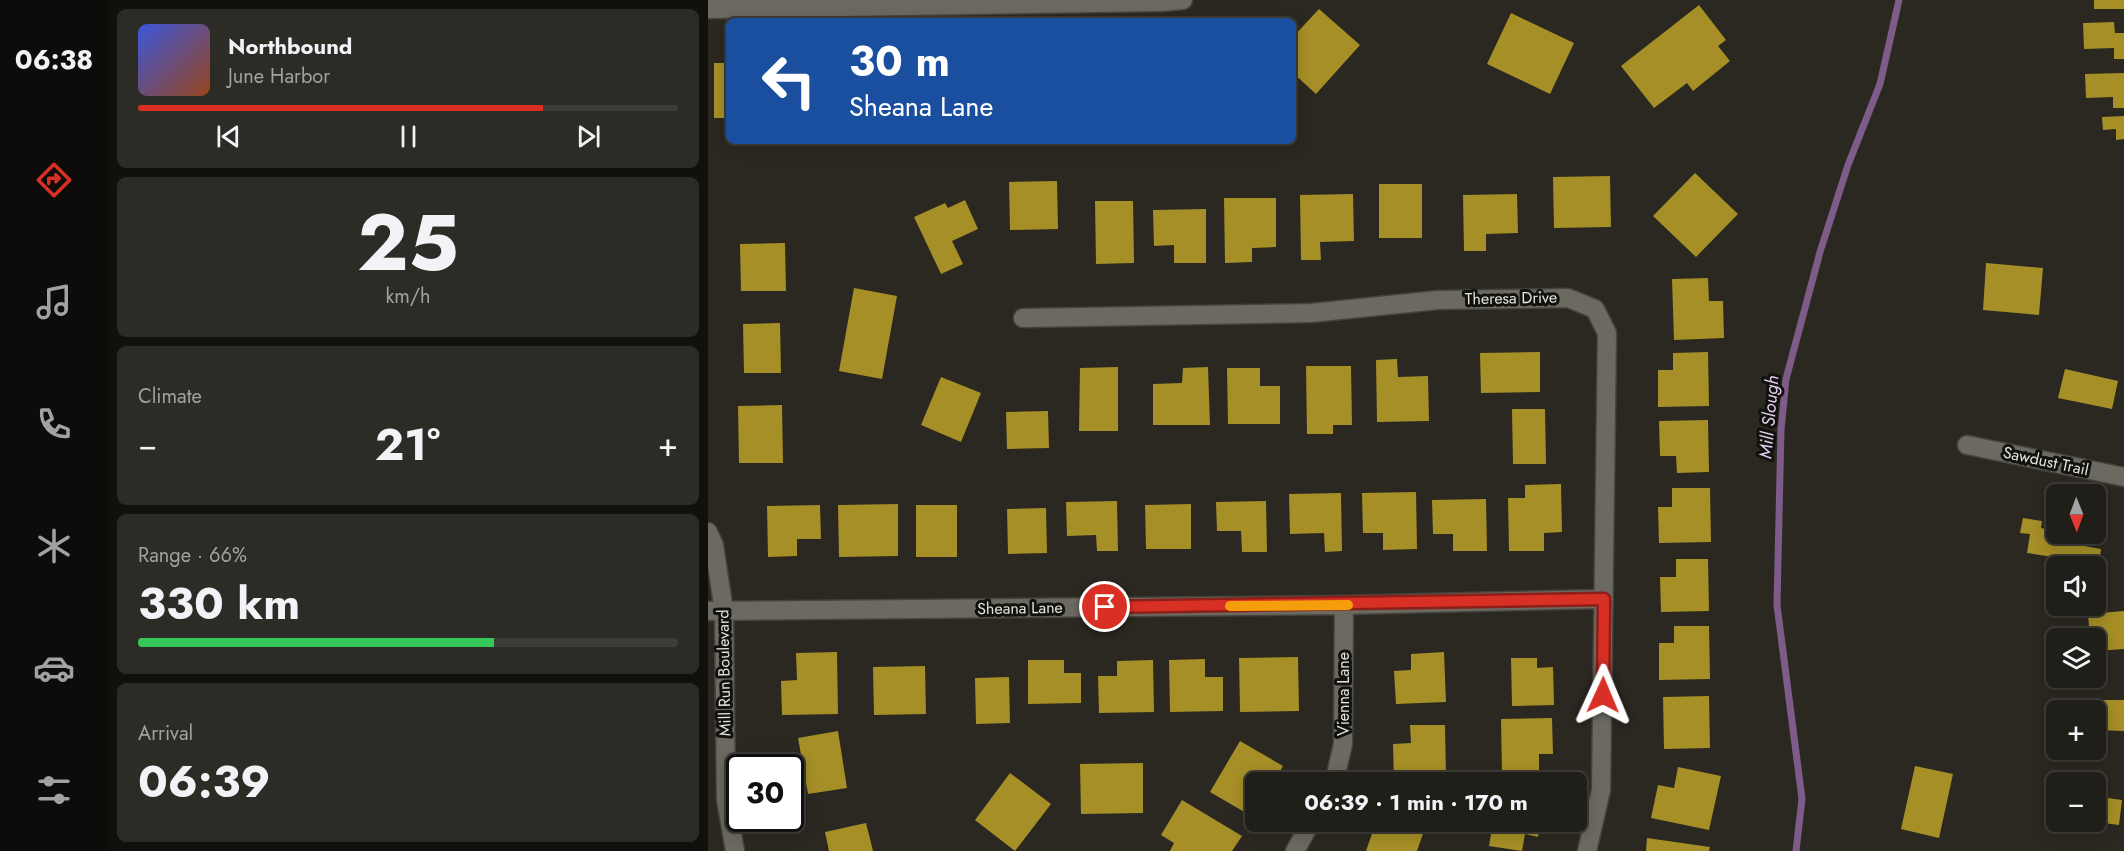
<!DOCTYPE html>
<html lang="en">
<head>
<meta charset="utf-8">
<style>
  :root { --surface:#201e18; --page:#2d2b25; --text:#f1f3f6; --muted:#a2a2a2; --line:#3d3c37; --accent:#d93025 }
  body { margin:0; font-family:Jost,sans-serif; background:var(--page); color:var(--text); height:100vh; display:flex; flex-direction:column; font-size:22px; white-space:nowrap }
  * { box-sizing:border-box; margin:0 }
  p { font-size:20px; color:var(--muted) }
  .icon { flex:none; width:33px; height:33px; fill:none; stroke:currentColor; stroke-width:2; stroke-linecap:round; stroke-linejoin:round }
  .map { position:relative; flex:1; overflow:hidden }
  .details { display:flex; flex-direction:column; gap:9px; padding:9px; background:#12100d; width:600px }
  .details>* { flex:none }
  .banner { position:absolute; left:18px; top:18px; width:570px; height:126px; border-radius:9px; box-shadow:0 3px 15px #0003,0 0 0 2px var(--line); background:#1a4fa0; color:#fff; overflow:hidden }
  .needle { width:39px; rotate:179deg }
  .tools { position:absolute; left:1338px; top:484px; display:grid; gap:12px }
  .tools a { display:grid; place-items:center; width:60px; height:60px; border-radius:9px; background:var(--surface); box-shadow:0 3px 15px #0003,0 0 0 2px var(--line); font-size:30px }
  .speed { position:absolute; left:18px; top:754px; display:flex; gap:12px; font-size:30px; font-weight:700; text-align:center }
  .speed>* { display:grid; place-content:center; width:78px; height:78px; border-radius:50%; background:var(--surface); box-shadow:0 3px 15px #0003,0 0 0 2px var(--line); line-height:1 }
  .speed .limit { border:3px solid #111; border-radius:9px; background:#fff; color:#111 }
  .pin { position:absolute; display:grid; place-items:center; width:51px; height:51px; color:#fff; margin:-26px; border:3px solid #fff; border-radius:50%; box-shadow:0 2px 6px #0007 }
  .me { position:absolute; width:66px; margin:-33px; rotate:1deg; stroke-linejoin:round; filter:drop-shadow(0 0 4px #0008) }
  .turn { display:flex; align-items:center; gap:21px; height:126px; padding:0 24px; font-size:27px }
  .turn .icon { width:78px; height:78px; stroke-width:2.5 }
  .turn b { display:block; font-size:42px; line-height:51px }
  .big { font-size:45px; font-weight:700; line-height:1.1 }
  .details .tile { flex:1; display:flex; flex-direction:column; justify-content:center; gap:9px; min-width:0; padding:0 21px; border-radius:9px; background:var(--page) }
  .details .dial { align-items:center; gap:0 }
  .dial b { font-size:78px; line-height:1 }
  .song { display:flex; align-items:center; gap:18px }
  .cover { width:72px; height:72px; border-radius:9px; background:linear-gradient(135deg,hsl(230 70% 55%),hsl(20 70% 35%)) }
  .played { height:6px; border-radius:3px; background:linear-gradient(90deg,var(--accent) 75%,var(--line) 75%) }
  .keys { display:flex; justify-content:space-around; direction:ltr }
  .heat { display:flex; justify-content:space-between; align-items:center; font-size:33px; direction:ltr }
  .charge { height:9px; border-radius:4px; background:linear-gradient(90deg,#34c759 66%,var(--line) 0) }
  .trip { position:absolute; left:537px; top:772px; width:342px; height:60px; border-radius:9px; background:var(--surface); box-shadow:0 3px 15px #0003,0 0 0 2px var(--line); font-weight:700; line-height:60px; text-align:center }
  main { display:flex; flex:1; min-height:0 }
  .menu { display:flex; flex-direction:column; width:108px; justify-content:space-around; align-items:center; background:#0d0c0a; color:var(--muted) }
  .menu .icon { width:42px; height:42px }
  .menu .on { color:var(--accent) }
  .menu b { font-size:27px; color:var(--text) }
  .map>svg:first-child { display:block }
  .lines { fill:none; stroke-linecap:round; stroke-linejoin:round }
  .stream { stroke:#7e5b89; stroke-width:7 }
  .building { fill:#a68f27 }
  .minor-casing { stroke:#44433d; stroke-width:21 }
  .minor { stroke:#6b6960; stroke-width:18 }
  .route-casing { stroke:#8d1f18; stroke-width:15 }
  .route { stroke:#d93025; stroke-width:10 }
  .slow { stroke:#f59e0b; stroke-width:10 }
  .labels { text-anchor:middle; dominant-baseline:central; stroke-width:6; stroke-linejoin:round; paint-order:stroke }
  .street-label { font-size:16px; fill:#e4e3de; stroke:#11110d }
  .water-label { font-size:18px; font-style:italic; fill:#e9cef5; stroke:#11110d }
</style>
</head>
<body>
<main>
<nav class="menu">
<b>06:38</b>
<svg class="icon on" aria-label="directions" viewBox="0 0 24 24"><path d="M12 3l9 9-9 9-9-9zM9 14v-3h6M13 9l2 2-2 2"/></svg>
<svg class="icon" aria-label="music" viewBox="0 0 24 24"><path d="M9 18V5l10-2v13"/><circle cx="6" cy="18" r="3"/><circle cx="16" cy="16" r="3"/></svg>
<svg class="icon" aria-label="phone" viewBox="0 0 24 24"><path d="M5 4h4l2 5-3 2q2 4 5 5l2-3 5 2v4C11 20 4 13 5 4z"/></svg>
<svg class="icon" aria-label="climate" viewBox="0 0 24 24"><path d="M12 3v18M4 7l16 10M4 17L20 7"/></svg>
<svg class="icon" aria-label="car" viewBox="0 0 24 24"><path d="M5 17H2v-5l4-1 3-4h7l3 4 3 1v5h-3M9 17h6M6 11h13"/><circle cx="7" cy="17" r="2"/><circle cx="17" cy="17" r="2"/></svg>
<svg class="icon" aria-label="filters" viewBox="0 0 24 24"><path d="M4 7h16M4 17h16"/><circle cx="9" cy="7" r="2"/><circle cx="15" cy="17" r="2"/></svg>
</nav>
<section class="details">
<div class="tile">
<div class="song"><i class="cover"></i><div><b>Northbound</b><p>June Harbor</p></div></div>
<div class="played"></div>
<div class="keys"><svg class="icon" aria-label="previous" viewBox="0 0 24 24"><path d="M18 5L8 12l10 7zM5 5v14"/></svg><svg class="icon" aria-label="pause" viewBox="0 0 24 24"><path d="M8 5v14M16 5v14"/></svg><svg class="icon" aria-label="next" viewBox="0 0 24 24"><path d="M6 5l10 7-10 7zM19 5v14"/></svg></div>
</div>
<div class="tile dial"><b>25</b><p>km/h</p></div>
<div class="tile"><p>Climate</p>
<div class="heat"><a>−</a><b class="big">21°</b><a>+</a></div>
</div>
<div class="tile"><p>Range · 66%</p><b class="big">330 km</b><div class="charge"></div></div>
<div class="tile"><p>Arrival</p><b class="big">06:39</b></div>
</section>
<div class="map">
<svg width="1416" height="851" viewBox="0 0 1416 851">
  <rect width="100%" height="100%" fill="#2a2820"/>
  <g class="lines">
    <path class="stream" d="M1088 851 1094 799 1069 605 1073 430 1078 379 1112 252 1140 165 1172 84 1191 0"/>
  </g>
  <path class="building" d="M1386 0H1416V9H1386Z
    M991 5 1018 40 1010 46 1022 61 985 91 979 83 946 108 913 66Z
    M611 9 652 45 608 94 585 73V37Z
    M803 13 866 43 842 94 779 64Z
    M1406 22 1407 33H1416V59H1406V48L1376 49 1375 23Z
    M6 63H21V118H6Z
    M1416 73V108H1405V97L1378 98 1377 74Z
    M1416 116V139L1408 140V129L1395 130 1394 117Z
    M987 173 1030 214 988 257 945 216Z
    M902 176 903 227 846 228 845 177Z
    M349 181 350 229 302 230 301 182Z
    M671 184H714V238H671Z
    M645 194 646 241 612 242 613 260H593L592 195Z
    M809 194 810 233 778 234V251H756L755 195Z
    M516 198H568V247L544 248V262L517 263Z
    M257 200 270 229 244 241 255 264 233 274 206 217 237 203 240 208Z
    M387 201H425L426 263 388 264Z
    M498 209V263H466V245L446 246 445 210Z
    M77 243 78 291H33L32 244Z
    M1278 263 1335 268 1331 315 1275 310Z
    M1000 278 1001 301H1015L1016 338 966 340 964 279Z
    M146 288 189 296 174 379 131 371Z
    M72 323 73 373H36L35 324Z
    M832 352V392L773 393 772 353Z
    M1000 352 1001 406 950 407V370H965V353Z
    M689 359 690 377 720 376 721 421 669 422 668 360Z
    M598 366H643L644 425H625V434H599Z
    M410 367V431H371L372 368Z
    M500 367 502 425H445V384L474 383 475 368Z
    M519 368H552V386H572V424H520Z
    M1357 369 1410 381 1404 409 1350 398Z
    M233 377 273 393 253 442 213 425Z
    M74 405 75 463H31L30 406Z
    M804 409H837L838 464H805Z
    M340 411 341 448 299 449 298 412Z
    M1000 420 1001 472 969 473 968 456H952L951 421Z
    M853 484 854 532 836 533V551H801L800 498H817V485Z
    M964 488H1002L1003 542 951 543 950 507H964Z
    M708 492 709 549 675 550V533H655L654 493Z
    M633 493 634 551 617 552 616 533 582 534 581 494Z
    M778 499 779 551H745V534H725L724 500Z
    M409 501 410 551H389L388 535 359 536 358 502Z
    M558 501 559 552H534L533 531H509L508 502Z
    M190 504V556L131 557 130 505Z
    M483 504V549H438L437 505Z
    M112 505 113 539H89V556L60 557 59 506Z
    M208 505H249V557H208Z
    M338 508 339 553 300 554 299 509Z
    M1315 518 1334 521 1333 528 1348 531V534H1366L1365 544 1393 549 1391 564 1319 553 1322 534 1312 533Z
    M968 559H1000L1001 611 953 612 952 577H968Z
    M1416 611V649L1388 651V639H1382L1380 614Z
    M966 626H1001L1002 679 951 680V643H966Z
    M129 652 130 714 74 715 73 681 89 680 88 653Z
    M736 652 738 702 688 704 686 671 703 670V654Z
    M590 657 591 711 532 712 531 658Z
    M803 658H829V668L845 667 846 705 804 706Z
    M497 659V677H515V711L462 712 461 660Z
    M320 660H356V673H373V703L320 704Z
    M445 660 446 712 391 713 390 676H409V661Z
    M217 666 218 714 166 715 165 667Z
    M301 677 302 723 268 724 267 678Z
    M1001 696 1002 748 956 749 955 697Z
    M1384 700H1416V731L1388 730V711H1383Z
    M844 718 845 754H831V773L794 774 793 719Z
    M702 725H737L738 779 686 780 685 744 703 743Z
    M130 731 139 788 100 794 90 738Z
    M532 741 575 766 565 783H548V814L545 817 502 792Z
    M435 763V813L373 814 372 764Z
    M1207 766 1245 774 1231 838 1193 829Z
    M970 767 1013 776 1001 830 943 818 950 785 966 788Z
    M302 773 343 804 307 851 267 820Z
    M1351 776 1394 781 1392 797 1414 800 1411 825 1388 822V783H1350Z
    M474 800 534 836 524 851H462L466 843 453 835Z
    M668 822H719L709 851H658Z
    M785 822H833L830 837 817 834 814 851 781 846Z
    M158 823 165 851H121L117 832Z
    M939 838 1002 847 1001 851H938Z"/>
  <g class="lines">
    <g class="minor-casing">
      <path id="minor" d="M0 9 453 2 475 0
        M315 318 603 313 730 300 860 298 887 309 899 333 893 790 879 851
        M1259 445 1416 477
        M0 532 6 545 16 611 18 800 27 851
        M0 611 636 605 896 599
        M626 783 635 744 636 605
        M587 851 603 822"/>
    </g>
    <use href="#minor" class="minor"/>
  </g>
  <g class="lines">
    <g class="route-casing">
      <path id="route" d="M397 607 896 599 895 695"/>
    </g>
    <use href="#route" class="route"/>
    <path class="slow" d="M522 606 640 605"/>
  </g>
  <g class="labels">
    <g class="street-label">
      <text transform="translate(803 298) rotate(-1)">Theresa Drive</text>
      <text transform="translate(1338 461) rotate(12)">Sawdust Trail</text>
      <text transform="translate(312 608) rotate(-1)">Sheana Lane</text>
      <text transform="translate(16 673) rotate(-91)">Mill Run Boulevard</text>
      <text transform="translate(635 694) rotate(-90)">Vienna Lane</text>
    </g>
    <g class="water-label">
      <text transform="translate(1061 417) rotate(-85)">Mill Slough</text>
    </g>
  </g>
</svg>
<div class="tools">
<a><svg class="needle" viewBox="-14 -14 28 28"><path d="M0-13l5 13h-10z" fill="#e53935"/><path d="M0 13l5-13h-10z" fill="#a2a2a2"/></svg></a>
<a><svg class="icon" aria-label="sound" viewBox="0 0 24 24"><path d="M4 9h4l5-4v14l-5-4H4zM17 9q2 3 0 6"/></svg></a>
<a><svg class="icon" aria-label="layers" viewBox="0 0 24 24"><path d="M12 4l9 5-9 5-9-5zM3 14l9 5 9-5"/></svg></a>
<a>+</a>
<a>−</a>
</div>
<div class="speed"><div class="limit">30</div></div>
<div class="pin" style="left:397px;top:607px;background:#d93025"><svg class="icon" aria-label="arrive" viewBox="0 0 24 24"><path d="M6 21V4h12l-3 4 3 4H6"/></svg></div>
<svg class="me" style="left:895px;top:695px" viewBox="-20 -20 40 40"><path d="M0-17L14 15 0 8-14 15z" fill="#d93025" stroke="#fff" stroke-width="4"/></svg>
<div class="trip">06:39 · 1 min · 170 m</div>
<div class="banner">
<div class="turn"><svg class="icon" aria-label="left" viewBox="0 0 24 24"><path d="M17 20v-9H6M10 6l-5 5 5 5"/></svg><div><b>30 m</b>Sheana Lane</div></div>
</div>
</div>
</main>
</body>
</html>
